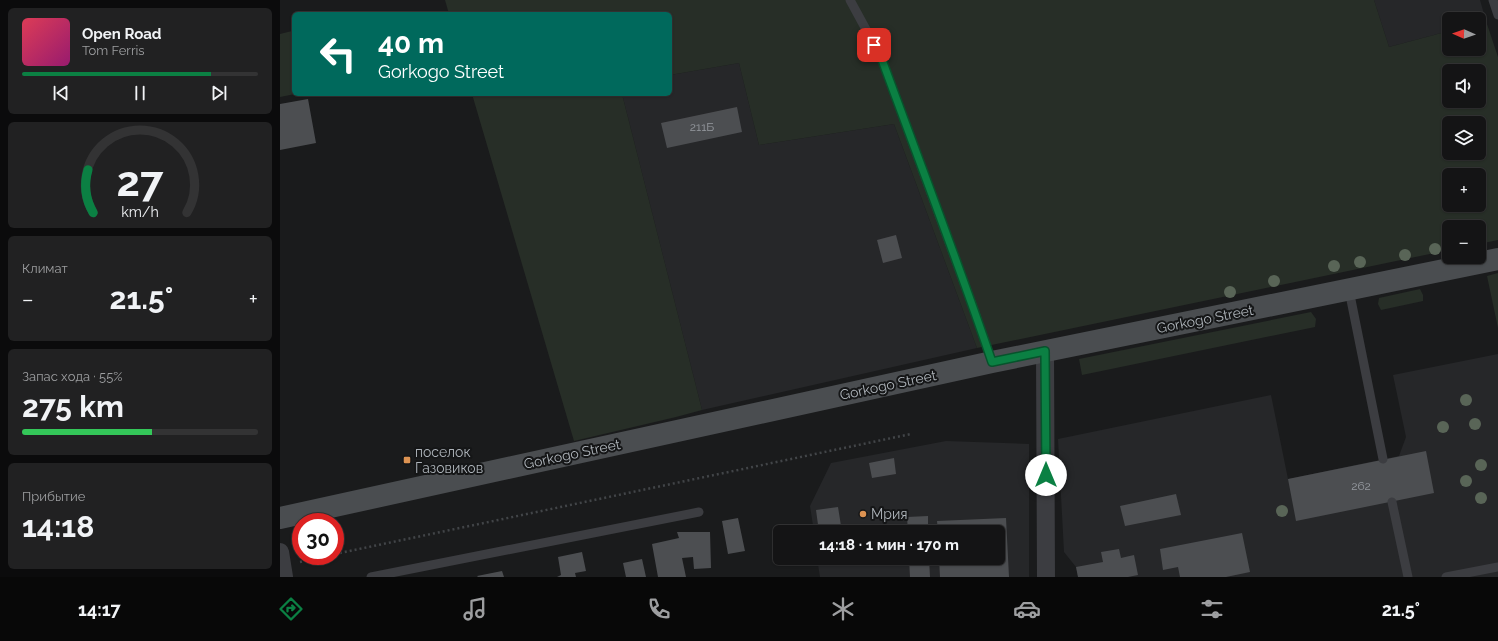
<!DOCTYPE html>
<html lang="ru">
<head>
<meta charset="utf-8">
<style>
  :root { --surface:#141415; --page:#212122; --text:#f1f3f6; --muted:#9d9ea0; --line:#333334; --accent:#0b8043 }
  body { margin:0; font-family:Raleway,sans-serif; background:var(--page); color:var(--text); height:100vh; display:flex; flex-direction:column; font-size:15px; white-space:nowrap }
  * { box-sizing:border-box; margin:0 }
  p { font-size:13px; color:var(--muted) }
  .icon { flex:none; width:22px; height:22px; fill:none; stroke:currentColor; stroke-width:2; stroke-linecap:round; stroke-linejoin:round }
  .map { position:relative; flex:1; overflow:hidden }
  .panel { display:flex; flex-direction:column; gap:8px; padding:8px; background:#0b0b0c; width:280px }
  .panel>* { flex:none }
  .top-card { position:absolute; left:12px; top:12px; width:380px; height:84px; border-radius:6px; box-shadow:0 1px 3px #0004,0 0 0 1px var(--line); background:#00695c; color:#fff; overflow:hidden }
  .needle { width:26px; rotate:272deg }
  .controls { position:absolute; left:1162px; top:12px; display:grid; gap:8px }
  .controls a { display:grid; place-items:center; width:44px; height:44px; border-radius:6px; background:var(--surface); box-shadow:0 1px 3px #0004,0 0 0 1px var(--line); font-size:20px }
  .speed { position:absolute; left:12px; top:513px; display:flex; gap:8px; font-size:20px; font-weight:700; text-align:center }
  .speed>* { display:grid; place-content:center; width:52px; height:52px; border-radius:50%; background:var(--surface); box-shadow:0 1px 3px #0004,0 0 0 1px var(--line); line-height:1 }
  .speed .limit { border:6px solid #d22; background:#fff; color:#111 }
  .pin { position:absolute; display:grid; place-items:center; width:34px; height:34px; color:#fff; margin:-17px; border-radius:8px; box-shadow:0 2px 6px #0006 }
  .me { position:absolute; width:44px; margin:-22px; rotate:0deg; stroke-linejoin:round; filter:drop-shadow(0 0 3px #0008) }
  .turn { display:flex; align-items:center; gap:14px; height:84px; padding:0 20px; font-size:18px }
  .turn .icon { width:52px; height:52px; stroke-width:2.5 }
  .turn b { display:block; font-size:28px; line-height:34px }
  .big { font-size:30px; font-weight:700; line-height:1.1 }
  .panel .widget { flex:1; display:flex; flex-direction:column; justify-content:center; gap:6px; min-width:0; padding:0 14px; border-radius:6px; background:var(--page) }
  .panel .dial { align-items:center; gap:0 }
  .dial svg { height:104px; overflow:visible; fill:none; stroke:var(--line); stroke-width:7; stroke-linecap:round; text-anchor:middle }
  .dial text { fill:var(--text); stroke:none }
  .song { display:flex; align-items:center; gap:12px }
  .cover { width:48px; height:48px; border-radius:6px; background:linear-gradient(135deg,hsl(350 70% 55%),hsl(320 70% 35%)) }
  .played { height:4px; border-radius:2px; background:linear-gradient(90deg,var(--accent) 80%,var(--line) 80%) }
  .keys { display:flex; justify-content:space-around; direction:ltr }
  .heat { display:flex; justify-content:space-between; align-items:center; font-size:22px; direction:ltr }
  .charge { height:6px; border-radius:3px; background:linear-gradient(90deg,#34c759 55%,var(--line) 0) }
  .trip { position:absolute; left:493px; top:525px; width:232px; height:40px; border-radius:6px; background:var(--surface); box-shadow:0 1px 3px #0004,0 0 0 1px var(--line); font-weight:700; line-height:40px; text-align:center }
  .menu { display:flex; height:64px; justify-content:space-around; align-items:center; background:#080808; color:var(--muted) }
  .menu .icon { width:28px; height:28px }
  .menu .on { color:var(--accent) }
  .menu b { font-size:18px; color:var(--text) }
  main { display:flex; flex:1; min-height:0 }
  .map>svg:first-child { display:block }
  .built { fill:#262729 }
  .green { fill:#272e27; fill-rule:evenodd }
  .building { fill:#4c4e51 }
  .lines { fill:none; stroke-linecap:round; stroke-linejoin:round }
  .path { stroke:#424548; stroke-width:2.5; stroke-dasharray:2 3; stroke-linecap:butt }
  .service { stroke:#3c3d41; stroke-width:9 }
  .minor { stroke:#3c3d41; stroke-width:18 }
  .secondary { stroke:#4a4d50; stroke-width:22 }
  .tree { fill:#596557 }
  .route-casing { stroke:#07532c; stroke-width:10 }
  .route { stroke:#0b8043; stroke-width:7 }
  .poi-dot { fill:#dd9352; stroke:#151617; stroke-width:1.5 }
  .labels { text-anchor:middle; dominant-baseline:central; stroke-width:4; stroke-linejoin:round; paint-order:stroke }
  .number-label { font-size:12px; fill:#969aa0 }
  .street-label { font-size:14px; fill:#aeb4ba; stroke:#151617 }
  .poi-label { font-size:14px; fill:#aeb4ba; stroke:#151617; text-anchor:start }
</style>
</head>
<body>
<main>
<section class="panel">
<div class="widget">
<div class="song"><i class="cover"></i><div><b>Open Road</b><p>Tom Ferris</p></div></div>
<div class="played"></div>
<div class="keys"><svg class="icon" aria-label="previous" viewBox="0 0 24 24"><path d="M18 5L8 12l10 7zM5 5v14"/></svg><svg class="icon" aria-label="pause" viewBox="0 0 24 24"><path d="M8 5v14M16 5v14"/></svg><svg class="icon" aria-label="next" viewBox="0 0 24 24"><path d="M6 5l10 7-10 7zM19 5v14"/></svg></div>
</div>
<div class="widget dial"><svg viewBox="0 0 100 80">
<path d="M14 69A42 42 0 1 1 86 69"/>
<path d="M14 69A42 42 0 0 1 10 36" stroke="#0b8043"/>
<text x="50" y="56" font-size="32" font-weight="700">27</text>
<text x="50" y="72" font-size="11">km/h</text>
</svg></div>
<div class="widget"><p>Климат</p>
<div class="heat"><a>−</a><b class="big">21.5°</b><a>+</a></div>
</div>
<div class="widget"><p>Запас хода · 55%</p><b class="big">275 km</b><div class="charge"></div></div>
<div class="widget"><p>Прибытие</p><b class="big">14:18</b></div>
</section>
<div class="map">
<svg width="1218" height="577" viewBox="0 0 1218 577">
  <rect width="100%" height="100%" fill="#1a1b1c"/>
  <path class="built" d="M1094 0H1200L1206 21 1199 23V19H1169V31L1109 47Z
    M459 63 479 145 614 124 697 348 422 410 342 94H390V75Z
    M1218 354V577H798L796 567 784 552 778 439 991 395 1008 479 1119 456 1126 437 1113 375Z
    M666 441 749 444V577H540L537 558H718V532H534L530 506 551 463Z"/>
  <path class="green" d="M165 0H1094L1109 47 1169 31V49H1199V23L1206 21 1218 57V240L1199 244V227H1169V250L697 348 614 124 479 145 459 63 390 75V14H169ZM1169 71H1199V101H1169ZM1169 123H1199V153H1169ZM1169 175H1199V205H1169Z
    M12 31 14 41 15 94 0 97V34Z
    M192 94H342L422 410 396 417 294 441Z
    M1218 273V328L1207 276Z
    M1140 289 1143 295V301L1101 310 1098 304 1099 298Z
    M1031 312 1036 319 1035 327 802 375 799 359Z"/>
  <path class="building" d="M28 99 36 143 0 150V104Z
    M457 107 462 132 387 148 381 123Z
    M616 235 622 258 603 263 597 240Z
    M1146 451 1154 493 1016 521 1008 479Z
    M614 458 616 474 592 478 589 463Z
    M896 494 901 515 845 526 840 506Z
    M558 507 562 532H539L536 510Z
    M648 516V532H628L627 517Z
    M458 518 465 551 448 554 442 521Z
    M726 518 729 577H660L659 558H718V532H658L657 521Z
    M397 532H430L431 568 414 569 413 557 402 558 406 577H378L372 544 399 538Z
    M962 533 970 572 946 577H900L898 567 883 570 880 549Z
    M839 549 841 558 854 555 858 575 848 577H798L796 567 823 562 821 552Z
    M302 552 306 571 295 573 296 577H277L281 575 278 557Z
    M543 558H555V559L543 561Z
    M629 558H649L650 577H630Z
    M362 559 366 577H346L343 563Z
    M222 571 224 577H198L197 576Z"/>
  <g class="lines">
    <path class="path" d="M55 554 631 434
      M20 562 47 556"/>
    <path class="service" d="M570 0 601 57 694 310 712 362
      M1213 0 1218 15
      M1069 290 1103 459
      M1112 502 1128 577
      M91 577 419 512
      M1166 577 1218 567"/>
    <path class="minor" d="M765 351 766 577
      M0 552 4 577"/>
    <path class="secondary" d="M0 518 712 362 1218 259"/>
  </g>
  <g class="tree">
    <circle cx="1155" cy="249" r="6"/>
    <circle cx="1125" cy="255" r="6"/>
    <circle cx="1080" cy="262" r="6"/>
    <circle cx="1054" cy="266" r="6"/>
    <circle cx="994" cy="281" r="6"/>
    <circle cx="950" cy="292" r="6"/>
    <circle cx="1186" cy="400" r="6"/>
    <circle cx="1195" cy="424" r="6"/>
    <circle cx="1163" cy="427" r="6"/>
    <circle cx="1201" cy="465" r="6"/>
    <circle cx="1186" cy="481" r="6"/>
    <circle cx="1201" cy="498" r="6"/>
    <circle cx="1002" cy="511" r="6"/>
  </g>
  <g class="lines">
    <g class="route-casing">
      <path id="route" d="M594 45 601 57C638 158 677 259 712 362L765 351 766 475"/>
    </g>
    <use href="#route" class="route"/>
  </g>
  <g class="poi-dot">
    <rect x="123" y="456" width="8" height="8" rx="2"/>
    <circle cx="583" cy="514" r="4"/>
  </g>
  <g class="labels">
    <g class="number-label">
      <text x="422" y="127">211Б</text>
      <text x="1081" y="486">262</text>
    </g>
    <g class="street-label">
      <text transform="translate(925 319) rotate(-11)">Gorkogo Street</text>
      <text transform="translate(608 385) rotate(-12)">Gorkogo Street</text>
      <text transform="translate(292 454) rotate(-12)">Gorkogo Street</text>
    </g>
    <g class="poi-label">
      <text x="135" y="452">поселок<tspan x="135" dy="16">Газовиков</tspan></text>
      <text x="591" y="514">Мрия</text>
    </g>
  </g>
</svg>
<div class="controls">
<a><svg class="needle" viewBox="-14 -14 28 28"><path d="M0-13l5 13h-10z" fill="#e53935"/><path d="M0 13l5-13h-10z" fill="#9d9ea0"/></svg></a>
<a><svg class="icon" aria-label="sound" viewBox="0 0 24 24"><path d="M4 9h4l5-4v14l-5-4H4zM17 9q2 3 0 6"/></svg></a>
<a><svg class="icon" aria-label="layers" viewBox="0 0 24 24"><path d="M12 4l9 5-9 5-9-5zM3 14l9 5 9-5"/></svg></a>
<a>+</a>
<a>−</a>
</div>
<div class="speed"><div class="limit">30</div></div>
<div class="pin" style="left:594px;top:45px;background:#d93025"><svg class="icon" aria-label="arrive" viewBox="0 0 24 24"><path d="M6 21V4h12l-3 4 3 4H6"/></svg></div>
<svg class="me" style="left:766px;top:475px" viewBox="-20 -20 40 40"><circle r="19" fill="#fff"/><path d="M0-13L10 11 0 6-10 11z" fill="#0b8043"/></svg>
<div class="trip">14:18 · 1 мин · 170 m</div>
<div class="top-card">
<div class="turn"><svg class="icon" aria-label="left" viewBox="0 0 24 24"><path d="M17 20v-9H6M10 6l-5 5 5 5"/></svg><div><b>40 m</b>Gorkogo Street</div></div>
</div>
</div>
</main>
<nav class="menu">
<b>14:17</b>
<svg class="icon on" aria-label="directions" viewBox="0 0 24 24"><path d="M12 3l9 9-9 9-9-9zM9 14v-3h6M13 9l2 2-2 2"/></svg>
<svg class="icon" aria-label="music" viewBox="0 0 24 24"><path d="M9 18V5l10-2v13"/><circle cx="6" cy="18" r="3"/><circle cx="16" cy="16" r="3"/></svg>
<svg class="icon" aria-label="phone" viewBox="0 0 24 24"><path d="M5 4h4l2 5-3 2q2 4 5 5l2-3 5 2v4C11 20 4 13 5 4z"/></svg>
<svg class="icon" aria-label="climate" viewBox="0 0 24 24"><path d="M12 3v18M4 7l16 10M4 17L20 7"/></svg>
<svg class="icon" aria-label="car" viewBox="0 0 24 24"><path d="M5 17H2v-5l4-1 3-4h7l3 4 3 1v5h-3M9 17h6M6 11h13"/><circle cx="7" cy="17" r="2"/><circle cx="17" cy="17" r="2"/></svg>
<svg class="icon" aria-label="filters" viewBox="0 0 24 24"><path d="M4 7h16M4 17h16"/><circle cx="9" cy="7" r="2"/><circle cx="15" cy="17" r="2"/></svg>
<b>21.5°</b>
</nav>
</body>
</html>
